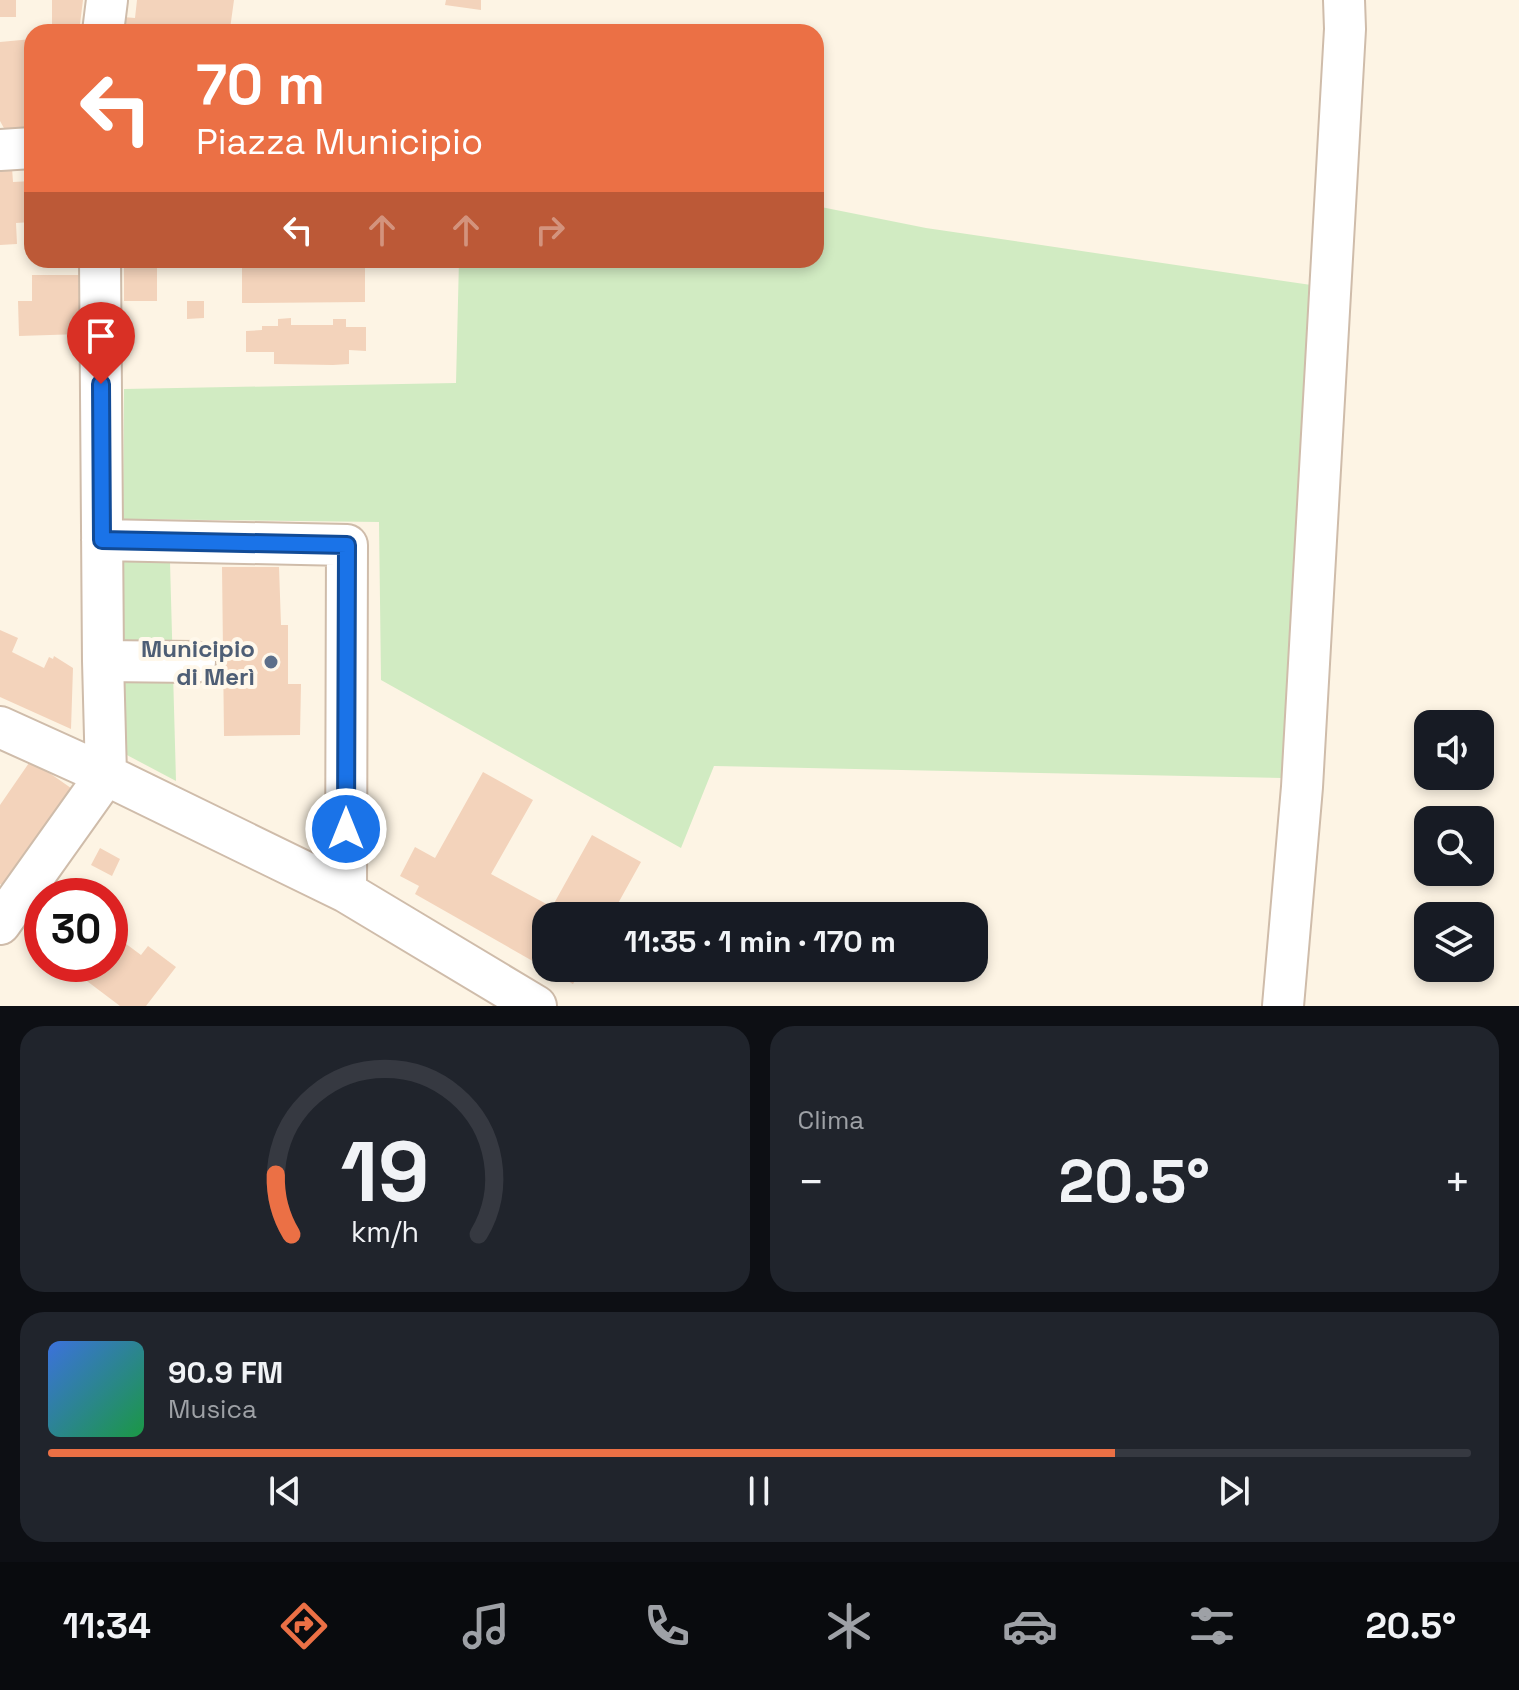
<!DOCTYPE html>
<html lang="it">
<head>
<meta charset="utf-8">
<style>
  :root { --surface:#171b24; --page:#20242c; --text:#f1f3f6; --muted:#9ea1a6; --line:#363941; --accent:#eb7045 }
  body { margin:0; font-family:"Space Grotesk",sans-serif; background:var(--page); color:var(--text); height:100vh; display:flex; flex-direction:column; font-size:30px; white-space:nowrap }
  * { box-sizing:border-box; margin:0 }
  p { font-size:26px; color:var(--muted) }
  .icon { flex:none; width:44px; height:44px; fill:none; stroke:currentColor; stroke-width:2; stroke-linecap:round; stroke-linejoin:round }
  .map { position:relative; height:1006px; overflow:hidden }
  .panel { display:flex; flex-direction:column; gap:20px; padding:20px; background:#0d0f14; flex:1 }
  .panel>* { flex:none }
  .guide { position:absolute; left:24px; top:24px; width:800px; height:244px; border-radius:24px; box-shadow:0 4px 12px #0003; background:#eb7045; color:#fff; overflow:hidden }
  .controls { position:absolute; left:1414px; top:710px; display:grid; gap:16px }
  .controls a { display:grid; place-items:center; width:80px; height:80px; border-radius:16px; background:var(--surface); box-shadow:0 4px 12px #0003; font-size:40px }
  .speed { position:absolute; left:24px; top:878px; display:flex; gap:16px; font-size:40px; font-weight:700; text-align:center }
  .speed>* { display:grid; place-content:center; width:104px; height:104px; border-radius:50%; background:var(--surface); box-shadow:0 4px 12px #0003; line-height:1 }
  .speed .limit { border:12px solid #d22; background:#fff; color:#111 }
  .pin { position:absolute; display:grid; place-items:center; width:68px; height:68px; color:#fff; margin:-82px -34px; border-radius:50% 50% 50% 0; rotate:-45deg; box-shadow:0 0 8px #0007 }
  .pin .icon { rotate:45deg }
  .me { position:absolute; width:88px; margin:-44px; rotate:0deg; stroke-linejoin:round; filter:drop-shadow(0 0 6px #0008) }
  .turn { display:flex; align-items:center; gap:28px; height:168px; padding:0 40px; font-size:36px }
  .turn .icon { width:104px; height:104px; stroke-width:2.5 }
  .turn b { display:block; font-size:56px; line-height:68px }
  .lanes { display:flex; align-items:center; height:76px; padding:0 40px; background:#0003; justify-content:center; gap:40px; direction:ltr }
  .lanes .off { opacity:.35 }
  .big { font-size:60px; font-weight:800; line-height:1.1 }
  .panel .tile { flex:1; display:flex; flex-direction:column; justify-content:center; gap:12px; min-width:0; padding:0 28px; border-radius:24px; background:var(--page) }
  .panel .dial { align-items:center; gap:0 }
  .dial svg { height:208px; overflow:visible; fill:none; stroke:var(--line); stroke-width:7; stroke-linecap:round; text-anchor:middle }
  .dial text { fill:var(--text); stroke:none }
  .song { display:flex; align-items:center; gap:24px }
  .cover { width:96px; height:96px; border-radius:12px; background:linear-gradient(135deg,hsl(220 70% 55%),hsl(140 70% 35%)) }
  .played { height:8px; border-radius:4px; background:linear-gradient(90deg,var(--accent) 75%,var(--line) 75%) }
  .keys { display:flex; justify-content:space-around; direction:ltr }
  .heat { display:flex; justify-content:space-between; align-items:center; font-size:44px; direction:ltr }
  .panel .tiles { flex:1; display:grid; gap:20px; grid-template-columns:1fr 1fr }
  .tile:last-child { grid-column:span 2 }
  .trip { position:absolute; left:532px; top:902px; width:456px; height:80px; border-radius:24px; background:var(--surface); box-shadow:0 4px 12px #0003; font-weight:800; line-height:80px; text-align:center }
  .menu { display:flex; height:128px; justify-content:space-around; align-items:center; background:#090b0e; color:var(--muted) }
  .menu .icon { width:56px; height:56px }
  .menu .selected { color:var(--accent) }
  .menu b { font-size:36px; color:var(--text) }
  .map>svg:first-child { display:block }
  .green { fill:#d1ebc2 }
  .building { fill:#f3d3bb }
  .lines { fill:none; stroke-linecap:round; stroke-linejoin:round }
  .minor-casing { stroke:#cfbcaa; stroke-width:44 }
  .minor { stroke:#fff; stroke-width:40 }
  .route-casing { stroke:#114b97; stroke-width:20 }
  .route { stroke:#1a73e8; stroke-width:14 }
  .service-dot { fill:#5c6f8a; stroke:#fff8eb; stroke-width:3 }
  .labels { text-anchor:middle; dominant-baseline:central; stroke-width:8; stroke-linejoin:round; paint-order:stroke }
  .service-label { font-size:24px; font-weight:bold; fill:#4e5e75; stroke:#fff8eb; text-anchor:end }
</style>
</head>
<body>
<div class="map">
<svg width="1519" height="1006" viewBox="0 0 1519 1006">
  <rect width="100%" height="100%" fill="#fdf4e4"/>
  <path class="green" d="M816 206 926 228 1318 286 1282 778 714 766 681 848 381 680 379 522 123 519 124 389 456 383 459 260H816Z
    M123 562H170L176 781 125 754Z"/>
  <path class="building" d="M0 0H16V17H0Z
    M52 0H83L79 32H52Z
    M137 0H234L230 29 180 24V32H121L123 17 135 18Z
    M446 0H481V10L445 5Z
    M32 39V129L5 130 0 121V42Z
    M12 168 13 182 32 181V222L16 223 17 244 0 245V169Z
    M124 260H157V301H124Z
    M242 264 365 265V302L242 303Z
    M32 275H80L81 334 19 336 18 301H32Z
    M187 301H204V318L187 319Z
    M291 318V325H333V319H346V327H366V351L349 350V364L333 365 274 364V352H246V331L262 330V326H278V319Z
    M222 567H279L281 625H288V684H301L300 735 224 736Z
    M0 630 18 638 12 652 44 668 49 657 53 659 54 656 73 668 71 729 0 697Z
    M31 760 78 793 10 890 0 884V805Z
    M483 772 533 800 491 874 552 907 592 835 641 862 611 916H546V968H582L573 984 415 894 419 886 400 876 415 847 435 858Z
    M100 848 120 859 112 876 91 865Z
    M110 932 141 955 148 946 176 967 146 1006H120L71 969 75 964H110Z"/>
  <g class="lines">
    <g class="minor-casing">
      <path id="minor" d="M103 32 107 0
        M0 150 32 148
        M100 260 103 661 106 775
        M102 540 347 545 346 892
        M103 661 195 662
        M0 727 106 775 346 892 536 1006
        M0 924 106 775
        M1283 1006 1302 787 1345 29 1344 0"/>
    </g>
    <use href="#minor" class="minor"/>
  </g>
  <g class="lines">
    <g class="route-casing">
      <path id="route" d="M101 384 102 540 347 545 346 829"/>
    </g>
    <use href="#route" class="route"/>
  </g>
  <circle class="service-dot" cx="271" cy="662" r="8"/>
  <g class="labels">
    <g class="service-label">
      <text x="255" y="648">Municipio<tspan x="255" dy="28">di Merì</tspan></text>
    </g>
  </g>
</svg>
<div class="controls">
<a><svg class="icon" aria-label="sound" viewBox="0 0 24 24"><path d="M4 9h4l5-4v14l-5-4H4zM17 9q2 3 0 6"/></svg></a>
<a><svg class="icon" aria-label="search" viewBox="0 0 24 24"><circle cx="10" cy="10" r="6"/><path d="M15 15l6 6"/></svg></a>
<a><svg class="icon" aria-label="layers" viewBox="0 0 24 24"><path d="M12 4l9 5-9 5-9-5zM3 14l9 5 9-5"/></svg></a>
</div>
<div class="speed"><div class="limit">30</div></div>
<div class="pin" style="left:101px;top:384px;background:#d93025"><svg class="icon" aria-label="arrive" viewBox="0 0 24 24"><path d="M6 21V4h12l-3 4 3 4H6"/></svg></div>
<svg class="me" style="left:346px;top:829px" viewBox="-20 -20 40 40"><circle r="17" fill="#1a73e8" stroke="#fff" stroke-width="3"/><path d="M0-11L8 9 0 5-8 9z" fill="#fff"/></svg>
<div class="trip">11:35 · 1 min · 170 m</div>
<div class="guide">
<div class="turn"><svg class="icon" aria-label="left" viewBox="0 0 24 24"><path d="M17 20v-9H6M10 6l-5 5 5 5"/></svg><div><b>70 m</b>Piazza Municipio</div></div>
<div class="lanes"><svg class="icon" aria-label="left" viewBox="0 0 24 24"><path d="M17 20v-9H6M10 6l-5 5 5 5"/></svg><svg class="icon off" aria-label="ahead" viewBox="0 0 24 24"><path d="M12 20V5M6 11l6-6 6 6"/></svg><svg class="icon off" aria-label="ahead" viewBox="0 0 24 24"><path d="M12 20V5M6 11l6-6 6 6"/></svg><svg class="icon off" aria-label="right" viewBox="0 0 24 24"><path d="M7 20v-9h11M14 6l5 5-5 5"/></svg></div>
</div>
</div>
<section class="panel">
<div class="tiles">
<div class="tile dial"><svg viewBox="0 0 100 80">
<path d="M14 69A42 42 0 1 1 86 69"/>
<path d="M14 69A42 42 0 0 1 8 46" stroke="#eb7045"/>
<text x="50" y="56" font-size="32" font-weight="700">19</text>
<text x="50" y="72" font-size="11">km/h</text>
</svg></div>
<div class="tile"><p>Clima</p>
<div class="heat"><a>−</a><b class="big">20.5°</b><a>+</a></div>
</div>
<div class="tile">
<div class="song"><i class="cover"></i><div><b>90.9 FM</b><p>Musica</p></div></div>
<div class="played"></div>
<div class="keys"><svg class="icon" aria-label="previous" viewBox="0 0 24 24"><path d="M18 5L8 12l10 7zM5 5v14"/></svg><svg class="icon" aria-label="pause" viewBox="0 0 24 24"><path d="M8 5v14M16 5v14"/></svg><svg class="icon" aria-label="next" viewBox="0 0 24 24"><path d="M6 5l10 7-10 7zM19 5v14"/></svg></div>
</div>
</div>
</section>
<nav class="menu">
<b>11:34</b>
<svg class="icon selected" aria-label="directions" viewBox="0 0 24 24"><path d="M12 3l9 9-9 9-9-9zM9 14v-3h6M13 9l2 2-2 2"/></svg>
<svg class="icon" aria-label="music" viewBox="0 0 24 24"><path d="M9 18V5l10-2v13"/><circle cx="6" cy="18" r="3"/><circle cx="16" cy="16" r="3"/></svg>
<svg class="icon" aria-label="phone" viewBox="0 0 24 24"><path d="M5 4h4l2 5-3 2q2 4 5 5l2-3 5 2v4C11 20 4 13 5 4z"/></svg>
<svg class="icon" aria-label="climate" viewBox="0 0 24 24"><path d="M12 3v18M4 7l16 10M4 17L20 7"/></svg>
<svg class="icon" aria-label="car" viewBox="0 0 24 24"><path d="M5 17H2v-5l4-1 3-4h7l3 4 3 1v5h-3M9 17h6M6 11h13"/><circle cx="7" cy="17" r="2"/><circle cx="17" cy="17" r="2"/></svg>
<svg class="icon" aria-label="filters" viewBox="0 0 24 24"><path d="M4 7h16M4 17h16"/><circle cx="9" cy="7" r="2"/><circle cx="15" cy="17" r="2"/></svg>
<b>20.5°</b>
</nav>
</body>
</html>
